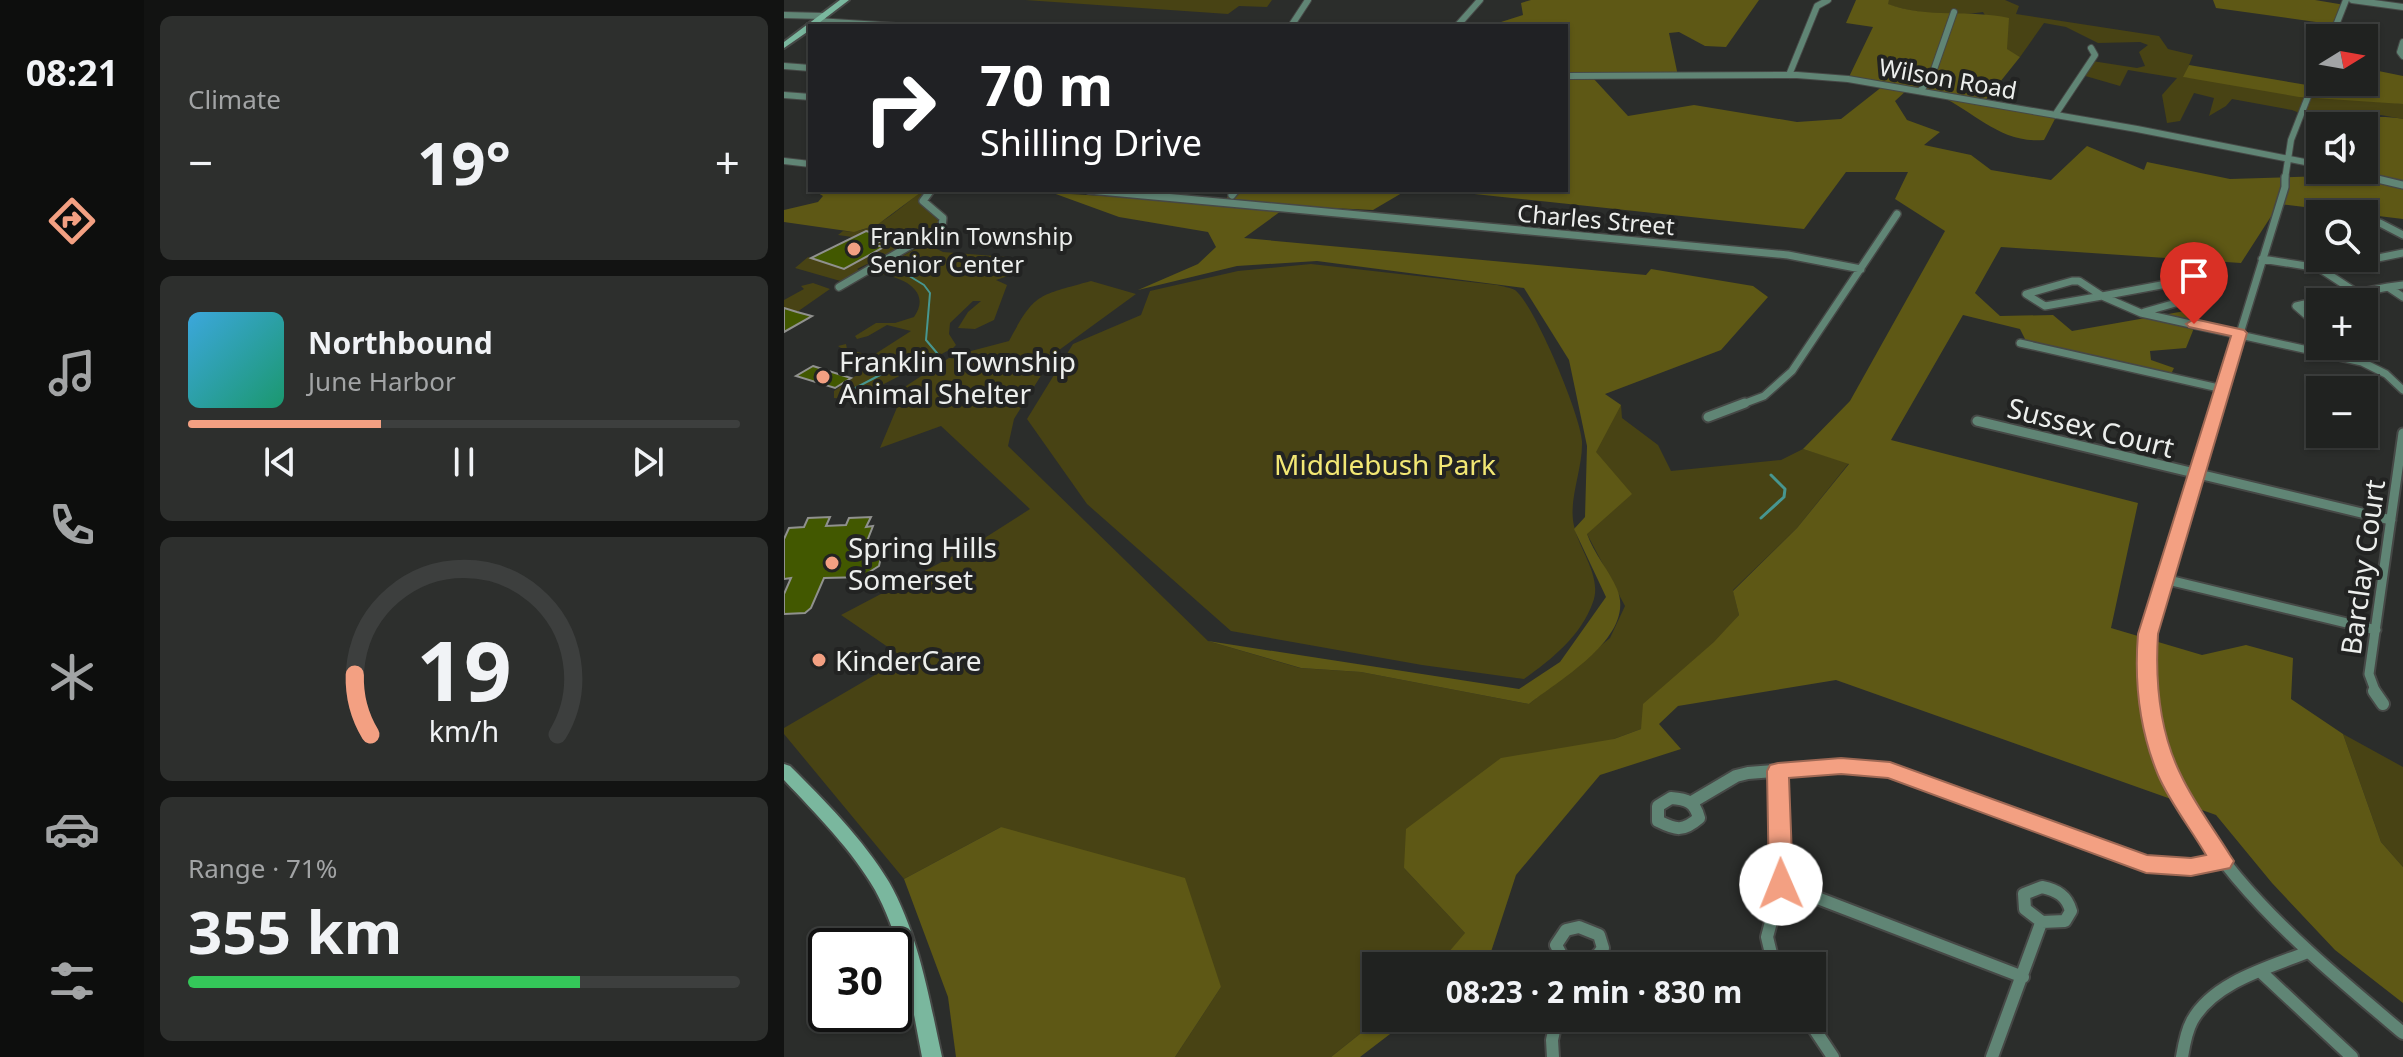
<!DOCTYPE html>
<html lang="en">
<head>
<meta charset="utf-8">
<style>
  :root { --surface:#202220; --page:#2d2f2d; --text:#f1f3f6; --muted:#a2a4a5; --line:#3d3f3e; --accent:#f3a082 }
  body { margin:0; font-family:"Noto Sans",sans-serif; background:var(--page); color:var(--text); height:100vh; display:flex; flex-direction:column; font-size:30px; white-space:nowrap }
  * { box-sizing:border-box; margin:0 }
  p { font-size:26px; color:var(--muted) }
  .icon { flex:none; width:44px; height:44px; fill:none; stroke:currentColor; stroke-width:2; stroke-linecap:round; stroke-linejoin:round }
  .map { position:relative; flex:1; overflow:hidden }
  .drawer { display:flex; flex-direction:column; gap:16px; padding:16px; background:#121312; width:640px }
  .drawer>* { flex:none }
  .top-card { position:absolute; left:24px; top:24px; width:760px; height:168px; border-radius:0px; box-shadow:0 2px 6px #0004,0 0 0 2px var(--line); background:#202124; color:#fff; overflow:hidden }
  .needle { width:52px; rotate:79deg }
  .buttons { position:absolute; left:1522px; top:24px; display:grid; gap:16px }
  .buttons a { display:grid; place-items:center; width:72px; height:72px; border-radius:0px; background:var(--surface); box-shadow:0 2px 6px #0004,0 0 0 2px var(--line); font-size:40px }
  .speed { position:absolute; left:24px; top:928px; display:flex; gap:16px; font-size:40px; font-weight:700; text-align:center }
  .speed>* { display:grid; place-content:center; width:104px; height:104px; border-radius:50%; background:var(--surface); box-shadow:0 2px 6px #0004,0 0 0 2px var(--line); line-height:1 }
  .speed .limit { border:4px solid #111; border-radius:12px; background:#fff; color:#111 }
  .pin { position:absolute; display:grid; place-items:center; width:68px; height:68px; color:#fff; margin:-82px -34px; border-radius:50% 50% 50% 0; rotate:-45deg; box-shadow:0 0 8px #0007 }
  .pin .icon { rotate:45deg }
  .me { position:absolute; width:88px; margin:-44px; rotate:359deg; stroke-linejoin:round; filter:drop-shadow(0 0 6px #0008) }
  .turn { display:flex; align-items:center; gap:28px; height:168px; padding:0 40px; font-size:36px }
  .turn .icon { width:104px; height:104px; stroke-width:2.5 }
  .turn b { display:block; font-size:56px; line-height:68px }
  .big { font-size:60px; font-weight:700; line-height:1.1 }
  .drawer .card { flex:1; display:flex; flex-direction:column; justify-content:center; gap:12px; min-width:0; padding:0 28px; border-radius:12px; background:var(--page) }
  .drawer .dial { align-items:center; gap:0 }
  .dial svg { height:208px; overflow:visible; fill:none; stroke:var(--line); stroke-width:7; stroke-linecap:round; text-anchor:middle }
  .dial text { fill:var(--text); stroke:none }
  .song { display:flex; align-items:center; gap:24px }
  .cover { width:96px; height:96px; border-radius:12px; background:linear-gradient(135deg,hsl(200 70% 55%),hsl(160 70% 35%)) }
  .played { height:8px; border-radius:4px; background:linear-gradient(90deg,var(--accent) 35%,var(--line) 35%) }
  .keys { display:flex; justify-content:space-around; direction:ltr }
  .heat { display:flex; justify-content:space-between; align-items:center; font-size:44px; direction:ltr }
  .charge { height:12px; border-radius:6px; background:linear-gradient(90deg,#34c759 71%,var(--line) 0) }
  .trip { position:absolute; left:578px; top:952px; width:464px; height:80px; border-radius:0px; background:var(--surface); box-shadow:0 2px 6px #0004,0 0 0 2px var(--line); font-weight:700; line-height:80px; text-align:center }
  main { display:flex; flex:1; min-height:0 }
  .dock { display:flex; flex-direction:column; width:144px; justify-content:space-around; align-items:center; background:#0d0e0d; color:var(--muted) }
  .dock .icon { width:56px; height:56px }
  .dock .on { color:var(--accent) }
  .dock b { font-size:36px; color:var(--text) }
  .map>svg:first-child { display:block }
  .green { fill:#484314 }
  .forest { fill:#5e5815 }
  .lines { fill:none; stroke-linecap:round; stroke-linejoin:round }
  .stream-far1 { stroke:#479690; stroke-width:2 }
  .stream { stroke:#479690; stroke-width:3 }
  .building { fill:#425800; stroke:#90918e; stroke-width:2 }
  .street-far3-casing { stroke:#464846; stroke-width:8 }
  .street-far2-casing { stroke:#464846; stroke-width:10 }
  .street-far1-casing { stroke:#464846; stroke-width:13 }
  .street-casing { stroke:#464846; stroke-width:16 }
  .secondary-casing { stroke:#464846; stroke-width:4 }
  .street-far3 { stroke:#608575; stroke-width:6 }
  .street-far2 { stroke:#608575; stroke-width:7 }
  .street-far1 { stroke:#608575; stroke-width:9 }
  .street { stroke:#608575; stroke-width:12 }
  .secondary { fill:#7ab79e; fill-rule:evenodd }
  .route { fill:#f3a082; stroke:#9e6854; stroke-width:2 }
  .poi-dot { fill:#f3a082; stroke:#222322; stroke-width:3 }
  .labels { text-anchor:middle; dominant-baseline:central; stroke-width:8; stroke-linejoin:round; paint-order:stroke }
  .far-street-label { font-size:24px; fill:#eceeec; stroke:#222322 }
  .far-poi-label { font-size:24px; fill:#eceeec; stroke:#222322; text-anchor:start }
  .poi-label { font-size:28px; fill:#eceeec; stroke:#222322; text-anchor:start }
  .street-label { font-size:28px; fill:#eceeec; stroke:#222322 }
  .park-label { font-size:28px; fill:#f2e774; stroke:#222322 }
</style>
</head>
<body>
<main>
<nav class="dock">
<b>08:21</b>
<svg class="icon on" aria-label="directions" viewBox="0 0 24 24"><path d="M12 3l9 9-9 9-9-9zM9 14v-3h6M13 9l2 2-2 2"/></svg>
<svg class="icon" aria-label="music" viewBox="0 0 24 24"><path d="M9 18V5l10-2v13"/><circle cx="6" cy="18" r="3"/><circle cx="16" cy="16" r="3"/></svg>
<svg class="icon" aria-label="phone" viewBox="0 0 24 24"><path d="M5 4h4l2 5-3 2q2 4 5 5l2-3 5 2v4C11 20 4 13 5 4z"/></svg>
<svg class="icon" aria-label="climate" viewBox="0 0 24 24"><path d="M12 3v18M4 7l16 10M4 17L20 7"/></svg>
<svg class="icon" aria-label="car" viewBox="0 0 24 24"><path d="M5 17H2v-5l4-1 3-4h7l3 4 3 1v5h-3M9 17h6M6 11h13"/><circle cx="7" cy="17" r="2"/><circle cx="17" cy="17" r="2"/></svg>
<svg class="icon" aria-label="filters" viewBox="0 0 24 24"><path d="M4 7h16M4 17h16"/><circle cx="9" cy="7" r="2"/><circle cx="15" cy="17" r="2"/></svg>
</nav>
<section class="drawer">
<div class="card"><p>Climate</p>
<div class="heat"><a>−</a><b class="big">19°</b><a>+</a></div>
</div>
<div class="card">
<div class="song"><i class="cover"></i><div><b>Northbound</b><p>June Harbor</p></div></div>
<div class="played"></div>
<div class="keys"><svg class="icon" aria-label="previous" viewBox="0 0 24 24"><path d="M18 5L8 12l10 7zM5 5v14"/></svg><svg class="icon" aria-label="pause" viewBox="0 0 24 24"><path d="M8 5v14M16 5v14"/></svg><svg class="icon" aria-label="next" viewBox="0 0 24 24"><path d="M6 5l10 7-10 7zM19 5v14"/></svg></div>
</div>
<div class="card dial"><svg viewBox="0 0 100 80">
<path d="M14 69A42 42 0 1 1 86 69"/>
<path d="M14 69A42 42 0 0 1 8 46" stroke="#f3a082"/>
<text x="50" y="56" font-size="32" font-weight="700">19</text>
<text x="50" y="72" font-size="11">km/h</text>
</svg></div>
<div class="card"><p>Range · 71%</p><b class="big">355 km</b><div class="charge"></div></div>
</section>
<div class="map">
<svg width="1619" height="1057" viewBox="0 0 1619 1057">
  <rect width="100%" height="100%" fill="#2b2d2b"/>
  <path class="green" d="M241 0H488L483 7 455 6 444 14Z
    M1105 0H1221L1235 6 1232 14 1375 36 1384 49 1409 55 1400 77 1619 104V119L1597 115 1528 118 1508 110 1448 99 1442 106 1425 116 1430 98 1410 93 1396 121 1383 123 1378 95 1393 78 1344 70 1336 86 1298 75 1308 61 1353 68 1361 66 1355 52 1364 45 1356 42 1314 43 1282 27 1260 23 1236 57 1222 49 1199 12C1170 17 1131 14 1103 4Z
    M140 190 135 202 155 221 153 228 134 238 92 229 68 237 54 235 59 231C92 235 115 207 140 190Z
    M104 237 128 242 73 269 77 271 60 282 11 268 24 257 60 268 99 248 90 245Z
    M146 241 147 246 159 252 223 257 221 265 229 268 227 275 212 280 223 285 210 320 191 329 174 328 184 312 197 301H189L166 323 165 334 172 345 169 348 77 396 66 399 50 398V391L87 365 78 363 82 359 59 354 60 350 54 346 62 344 63 349 88 356 127 331 103 325 84 336 73 339 71 336 92 323H111L130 317C152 286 104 271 83 275Z
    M527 264 713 285C718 286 727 288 731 290 750 304 797 416 798 441 799 467 786 495 789 520 792 547 819 575 809 602 797 636 768 659 740 679L638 665 447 631 303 504 243 419 289 344 357 315 366 291 454 271Z
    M307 281 352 294 271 353 230 419 224 446 424 641 516 668 577 672 745 704 826 638 841 606 803 534 811 452 805 433 837 405 838 418 874 445 887 471 997 460 1019 449 1065 463 1013 528 949 590 955 615 857 729 830 739 620 868 682 934 653 966H592V1018H596L547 1057H391L437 987 217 827 120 879 0 734V728L120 658 57 615 188 546 246 509 157 426 96 448 122 386 168 356 225 341C251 292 254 296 307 281Z
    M29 283 46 289 13 312 0 308V300L20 289 17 286Z
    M1559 734 1619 767V867L1597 842Z"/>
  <path class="forest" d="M747 0H975L942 47 921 46 895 32 885 33 894 76 809 78 844 116 910 105 1013 122 1057 119 1099 86 1064 79 1089 27 1062 23 1072 0H1105L1104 4C1143 19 1186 9 1225 18L1223 49 1236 57 1200 102 1273 115 1260 140C1217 144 1191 112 1156 96 1147 91 1134 91 1124 89L1111 101 1123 120 1156 132 1140 145 1187 155 1207 170 1267 180 1303 146 1360 170 1363 162 1446 179 1572 175 1575 170H1580V159L1592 133 1580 131V126H1557L1515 117V113C1546 126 1585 112 1619 119V219L1495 204 1457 263 1217 247 1191 293 1216 316 1269 315 1288 331 1418 308 1402 348 1366 351 1367 360 1390 368 1385 378 1245 347 1236 329 1179 315 1107 440 1354 503 1327 628 1418 655 1462 645 1509 658 1507 699 1559 734 1597 842 1619 867V1003L1551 950 1488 883 1432 815 1052 680 894 706 875 724 897 749 816 775 732 875 705 958 695 966H653L681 933 620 868 622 829 717 758 830 739 857 729 859 704 930 642 955 615 949 591 1013 528 1065 464 1019 449 1066 401 1161 231 1111 199 1124 172H1062L1020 229 653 190H782V26H720L717 22 739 15 737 3Z
    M1429 0H1531L1561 5 1553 25 1432 8Z
    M1405 65 1529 86 1531 81 1580 82V68L1619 76V104L1515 97 1399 77Z
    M38 190H140L93 225 70 232 0 222V210L34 202 39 196 34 193Z
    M450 190H623L589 210 504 206 460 238 862 275 867 269 969 286 984 297 937 350 821 394 837 405 812 452 848 494 803 534C810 554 825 570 833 589 853 636 776 679 745 704L577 672 517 668 424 641 735 689 776 662 822 597 790 529 801 517 803 446 785 360 740 288 533 261 453 266 354 290 414 264 432 247 424 232 335 217 269 193 438 203Z
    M217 827 401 878 437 987 391 1057H172L164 997 120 879Z
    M596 1018H627L576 1057H547Z"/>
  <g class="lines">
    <path class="stream-far1" d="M122 274 140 285 146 293 142 340 153 353
      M56 396 117 364 154 354"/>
    <path class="stream" d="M977 518 1000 497 1001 489 987 475"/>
  </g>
  <path class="building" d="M82 231 104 237 90 245 100 247 60 269 27 258Z
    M0 308 13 312 28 316 0 332Z
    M29 366 67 378 51 388 12 376Z
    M46 517 42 526 62 525 65 518 87 517 82 527 89 526 78 554 91 552 89 558 97 557 95 566 84 573 83 577 40 578 27 608 21 613 0 614V594L7 578 0 579V539L5 528 20 527 24 518Z"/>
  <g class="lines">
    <g class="street-far3-casing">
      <path id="street-far3" d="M1568 0 1619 7
        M0 15 39 16
        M33 21 112 26
        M507 26 524 0
        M673 26 696 0
        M1547 38 1562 0
        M1619 42 1616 52 1619 56
        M0 66 26 68
        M1005 75 1033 6 1044 0
        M782 76 1013 75 1064 79 1353 129 1536 165
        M1136 91 1147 78 1170 12
        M0 95 26 97
        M1271 115 1311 55 1307 48
        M0 161 26 164
        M1556 170 1594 179
        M1501 179 1507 140 1536 66"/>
    </g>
    <g class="street-far2-casing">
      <path id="street-far2" d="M1585 177 1619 185
        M305 190 1004 255 1077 269
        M448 195 452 190
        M1580 222 1596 223 1619 235
        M1575 258 1579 261 1619 253
        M1478 259 1535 268 1573 293
        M1535 268 1579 261
        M1288 281H1295L1318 296 1261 306 1242 294Z
        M1619 285 1604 287 1619 297
        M55 287 158 227 159 218 139 201 147 190
        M1318 296 1357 313 1578 362 1602 374 1619 390
        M1318 296 1388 283 1396 284 1413 297 1360 312
        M1543 299 1604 287
        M1580 325 1587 332 1580 335
        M1536 327 1512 306 1543 299 1548 302
        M1236 343 1439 389
        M956 405 980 396 1008 371 1113 214
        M1434 405 1501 187V177"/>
    </g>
    <g class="street-far1-casing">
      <path id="street-far1" d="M924 417 961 403
        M1193 421 1607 520
        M1380 579 1592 630
        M1363 693 1362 662 1370 614 1434 403
        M1592 693 1585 674 1619 433"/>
    </g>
    <g class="street-casing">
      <path id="street" d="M1362 691C1386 842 1509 940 1619 1033
        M1590 691 1599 704
        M887 798C903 799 911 802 915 818 899 832 892 830 874 821V806Z
        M908 802 952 776 964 773 1057 766 1106 770 1362 864 1407 867 1438 861
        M997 884 1239 977
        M1258 887C1273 890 1283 896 1287 911L1281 921 1258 922 1241 909 1240 894Z
        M795 927 815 935 819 948C809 964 797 966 780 960L772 945 782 930Z
        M990 966 983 937 997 884 994 771
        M1476 971 1568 1057
        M1023 1018 1049 1057
        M769 1057 768 1040 773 1018
        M1208 1057 1257 923
        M1398 1057C1400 1045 1402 1032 1408 1021 1429 982 1486 967 1524 952"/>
    </g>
    <g class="secondary-casing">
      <path id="secondary" d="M56 0H65L31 26H26V30L0 48V42Z
        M0 764 6 766C41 801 79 839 105 882 135 935 145 998 158 1057H138C127 1001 119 941 91 890 68 850 32 814 0 780Z"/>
    </g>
    <use href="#street-far3" class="street-far3"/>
    <use href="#street-far2" class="street-far2"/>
    <use href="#street-far1" class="street-far1"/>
    <use href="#street" class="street"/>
    <use href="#secondary" class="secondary"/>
  </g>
  <path class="route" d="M1410 319 1460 330 1463 333 1374 634C1371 682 1375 731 1397 775 1410 803 1430 829 1446 855L1450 861 1446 868 1407 876 1362 873 1104 778 1057 774 1005 778 1009 884 1005 891 997 893 988 891 985 884 983 771 986 765 994 763 1057 758 1106 762 1363 855 1407 858 1422 855C1407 829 1386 803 1374 775 1355 729 1350 683 1354 634L1447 336 1405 327 1402 324Z"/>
  <g class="poi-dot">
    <circle cx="70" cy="249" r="8"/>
    <circle cx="39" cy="377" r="8"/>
    <circle cx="48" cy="563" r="8"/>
    <circle cx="35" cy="660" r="8"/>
  </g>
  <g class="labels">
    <g class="far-street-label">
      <text transform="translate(1164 78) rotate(10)">Wilson Road</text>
      <text transform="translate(812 219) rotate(5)">Charles Street</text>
    </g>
    <g class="far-poi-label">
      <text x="86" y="235">Franklin Township<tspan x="86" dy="28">Senior Center</tspan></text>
    </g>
    <g class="poi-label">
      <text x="55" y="361">Franklin Township<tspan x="55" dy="32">Animal Shelter</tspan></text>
      <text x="64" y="547">Spring Hills<tspan x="64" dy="32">Somerset</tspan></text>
      <text x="51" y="660">KinderCare</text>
    </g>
    <g class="street-label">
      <text transform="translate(1307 427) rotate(14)">Sussex Court</text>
      <text transform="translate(1578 567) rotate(-82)">Barclay Court</text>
    </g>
    <g class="park-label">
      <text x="601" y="464">Middlebush Park</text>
    </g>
  </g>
</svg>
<div class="buttons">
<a><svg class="needle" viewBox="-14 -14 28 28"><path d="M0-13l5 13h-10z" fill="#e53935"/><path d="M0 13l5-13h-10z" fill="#a2a4a5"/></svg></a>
<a><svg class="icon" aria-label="sound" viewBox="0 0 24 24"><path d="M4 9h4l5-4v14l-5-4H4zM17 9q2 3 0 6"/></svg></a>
<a><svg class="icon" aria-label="search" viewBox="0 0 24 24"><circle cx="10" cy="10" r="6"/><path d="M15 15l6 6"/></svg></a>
<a>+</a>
<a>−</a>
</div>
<div class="speed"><div class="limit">30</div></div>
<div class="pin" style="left:1410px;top:324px;background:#d93025"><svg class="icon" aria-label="arrive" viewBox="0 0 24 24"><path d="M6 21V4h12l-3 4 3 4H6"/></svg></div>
<svg class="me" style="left:997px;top:884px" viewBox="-20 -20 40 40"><circle r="19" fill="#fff"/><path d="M0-13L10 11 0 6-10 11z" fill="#f3a082"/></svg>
<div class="trip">08:23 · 2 min · 830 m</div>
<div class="top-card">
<div class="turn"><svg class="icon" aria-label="right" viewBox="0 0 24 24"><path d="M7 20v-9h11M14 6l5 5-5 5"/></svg><div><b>70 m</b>Shilling Drive</div></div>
</div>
</div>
</main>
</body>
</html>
